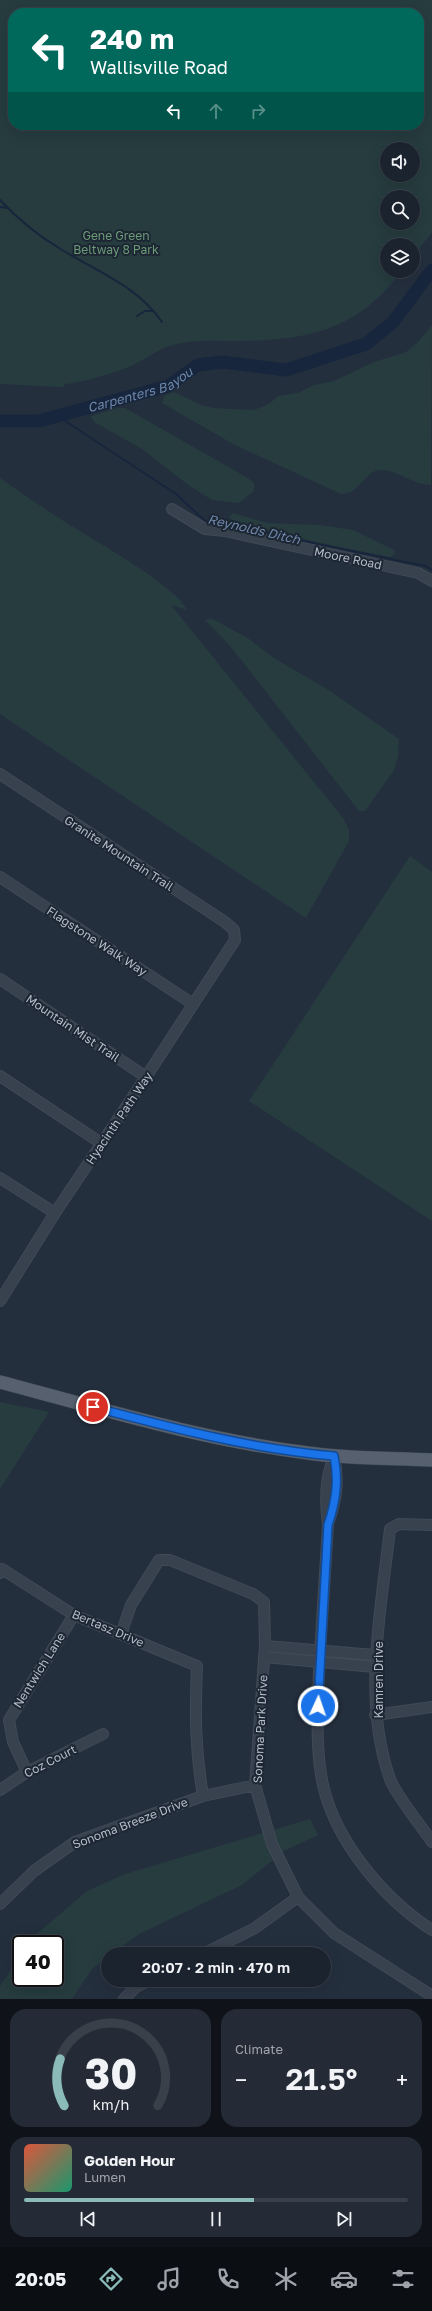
<!DOCTYPE html>
<html lang="en">
<head>
<meta charset="utf-8">
<style>
  :root { --surface:#1b232e; --page:#242b36; --text:#f1f3f6; --muted:#a0a4aa; --line:#39404a; --accent:#8bbbb9 }
  body { margin:0; font-family:"Golos Text",sans-serif; background:var(--page); color:var(--text); height:100vh; display:flex; flex-direction:column; font-size:15px; white-space:nowrap }
  * { box-sizing:border-box; margin:0 }
  p { font-size:13px; color:var(--muted) }
  .icon { flex:none; width:22px; height:22px; fill:none; stroke:currentColor; stroke-width:2; stroke-linecap:round; stroke-linejoin:round }
  .map { position:relative; height:1999px; overflow:hidden }
  .side { display:flex; flex-direction:column; gap:10px; padding:10px; background:#0f1319; flex:1 }
  .side>* { flex:none }
  .top-card { position:absolute; left:8px; top:8px; width:416px; height:122px; border-radius:16px; box-shadow:0 4px 16px #0002,0 0 0 1px var(--line); background:#00695c; color:#fff; overflow:hidden }
  .tools { position:absolute; left:380px; top:142px; display:grid; gap:8px }
  .tools a { display:grid; place-items:center; width:40px; height:40px; border-radius:50%; background:var(--surface); box-shadow:0 4px 16px #0002,0 0 0 1px var(--line); font-size:20px }
  .speed { position:absolute; left:12px; top:1935px; display:flex; gap:8px; font-size:20px; font-weight:700; text-align:center }
  .speed>* { display:grid; place-content:center; width:52px; height:52px; border-radius:50%; background:var(--surface); box-shadow:0 4px 16px #0002,0 0 0 1px var(--line); line-height:1 }
  .speed .limit { border:2px solid #111; border-radius:6px; background:#fff; color:#111 }
  .pin { position:absolute; display:grid; place-items:center; width:34px; height:34px; color:#fff; margin:-17px; border:2px solid #fff; border-radius:50%; box-shadow:0 1px 4px #0007 }
  .me { position:absolute; width:44px; margin:-22px; rotate:3deg; stroke-linejoin:round; filter:drop-shadow(0 0 3px #0008) }
  .turn { display:flex; align-items:center; gap:14px; height:84px; padding:0 16px; font-size:18px }
  .turn .icon { width:52px; height:52px; stroke-width:2.5 }
  .turn b { display:block; font-size:28px; line-height:34px }
  .lanes { display:flex; align-items:center; height:38px; padding:0 16px; background:#0003; justify-content:center; gap:20px; direction:ltr }
  .lanes .off { opacity:.35 }
  .big { font-size:30px; font-weight:600; line-height:1.1 }
  .side .widget { flex:1; display:flex; flex-direction:column; justify-content:center; gap:6px; min-width:0; padding:0 14px; border-radius:16px; background:var(--page) }
  .side .dial { align-items:center; gap:0 }
  .dial svg { height:104px; overflow:visible; fill:none; stroke:var(--line); stroke-width:7; stroke-linecap:round; text-anchor:middle }
  .dial text { fill:var(--text); stroke:none }
  .song { display:flex; align-items:center; gap:12px }
  .cover { width:48px; height:48px; border-radius:6px; background:linear-gradient(135deg,hsl(10 70% 55%),hsl(160 70% 35%)) }
  .played { height:4px; border-radius:2px; background:linear-gradient(90deg,var(--accent) 60%,var(--line) 60%) }
  .keys { display:flex; justify-content:space-around; direction:ltr }
  .heat { display:flex; justify-content:space-between; align-items:center; font-size:22px; direction:ltr }
  .side .tiles { flex:1; display:grid; gap:10px; grid-template-columns:1fr 1fr }
  .widget:last-child { grid-column:span 2 }
  .trip { position:absolute; left:101px; top:1947px; width:230px; height:40px; border-radius:20px; background:var(--surface); box-shadow:0 4px 16px #0002,0 0 0 1px var(--line); font-weight:600; line-height:40px; text-align:center }
  .tabs { display:flex; height:64px; justify-content:space-around; align-items:center; background:#0b0e12; color:var(--muted) }
  .tabs .icon { width:28px; height:28px }
  .tabs .on { color:var(--accent) }
  .tabs b { font-size:18px; color:var(--text) }
  .map>svg:first-child { display:block }
  .green { fill:#263c3f; fill-rule:evenodd }
  .lines { fill:none; stroke-linecap:round; stroke-linejoin:round }
  .stream { stroke:#17263c; stroke-width:2 }
  .river { stroke:#17263c; stroke-width:13 }
  .minor-casing { stroke:#414a57; stroke-width:12 }
  .major-casing { stroke:#414a57; stroke-width:14 }
  .minor { stroke:#38414e; stroke-width:10 }
  .major { stroke:#56606e; stroke-width:13 }
  .route-casing { stroke:#114b97; stroke-width:10 }
  .route { stroke:#1a73e8; stroke-width:7 }
  .labels { text-anchor:middle; dominant-baseline:central; stroke-width:4; stroke-linejoin:round; paint-order:stroke }
  .park-label { font-size:12px; fill:#6b9a76; stroke:#1d2633 }
  .street-label { font-size:12px; fill:#b4bcc9; stroke:#1d2633 }
  .water-label { font-size:13px; font-style:italic; fill:#6d86a8; stroke:#1d2633 }
</style>
</head>
<body>
<div class="map">
<svg width="432" height="1999" viewBox="0 0 432 1999">
  <rect width="100%" height="100%" fill="#242f3e"/>
  <path class="green" d="M0 0H432V232L413 257V245H387V271H402C357 330 310 340 239 341 217 341 194 339 173 345 157 349 144 361 129 367 112 373 83 383 65 384L64 386 60 387 0 384ZM13 13H419V125H13ZM387 149H413V175H387ZM387 197H413V223H387Z
    M432 325 431 485C413 485 399 470 381 470 364 470 361 494 341 494L233 444 162 403 164 396 174 392 201 405 213 408 254 410 269 404 278 396 298 393 314 385 334 381 374 362 406 352 418 342Z
    M118 408H125L248 478 254 483V491L239 503 212 500 187 484 142 449 94 422 91 416Z
    M0 478C19 491 37 504 56 516 84 535 175 584 187 610L171 605 343 818 349 829V841L306 918 0 714Z
    M233 513 267 523 320 525 353 530 394 550 395 553 391 557C336 547 284 535 232 520L229 517Z
    M211 618 249 639 274 658 330 691 399 739 398 757 394 770 365 811H359L231 647 205 620Z
    M410 856 432 872V1221L249 1101Z
    M0 1402 49 1412 0 1489Z
    M310 1819 318 1835 284 1851 242 1885 139 1934 112 1954H108V1957L92 1969 72 1999H0V1986L21 1955V1978H55V1944H29L33 1937 87 1891 125 1874Z"/>
  <g class="lines">
    <path class="stream" d="M0 200C18 219 37 235 59 248 95 271 137 285 162 322
      M0 207 7 208
      M137 316 145 311H152
      M167 380 168 386
      M56 415 176 494 205 521 425 566 432 570"/>
    <path class="river" id="s1" d="M0 421H39L168 386 198 365 222 362 286 370 366 344 393 322 432 270"/>
    <g class="minor-casing">
      <path id="minor" d="M172 509 205 529 225 531 418 573 432 581
        M0 774 225 922 234 930 235 940 146 1077 55 1213 0 1301
        M0 877 193 1004
        M0 979 146 1077
        M0 1076 101 1143
        M0 1178 55 1213
        M334 1456C325 1479 325 1500 328 1525 325 1573 322 1622 319 1670 318 1707 315 1749 323 1785 336 1842 384 1899 432 1930
        M329 1521C337 1498 339 1479 334 1456
        M432 1525 399 1524 390 1529C381 1610 362 1700 390 1779 395 1794 422 1827 432 1842
        M0 1573 2 1569 74 1615 197 1666C195 1714 195 1748 203 1796
        M121 1634 131 1605 159 1560H170L253 1594 264 1602 265 1646 255 1785 272 1844 298 1897 334 1933 432 1996
        M265 1646 375 1655
        M264 1657 375 1667
        M375 1715 432 1707
        M27 1772 13 1742 9 1720 74 1615
        M0 1790 27 1772 103 1734
        M0 1904 34 1871 75 1842 203 1796 255 1785
        M203 1954 255 1928 298 1897
        M124 1999 136 1987 150 1980"/>
    </g>
    <g class="major-casing">
      <path id="major" d="M0 1382C102 1409 203 1440 308 1453 349 1459 391 1458 432 1460"/>
    </g>
    <use href="#minor" class="minor"/>
    <use href="#major" class="major"/>
  </g>
  <g class="lines">
    <g class="route-casing">
      <path id="route" d="M93 1407C172 1428 252 1449 334 1456 339 1481 336 1501 328 1525L318 1706"/>
    </g>
    <use href="#route" class="route"/>
  </g>
  <g class="labels">
    <g class="park-label">
      <text x="116" y="235">Gene Green<tspan x="116" dy="14">Beltway 8 Park</tspan></text>
    </g>
    <g class="street-label">
      <text transform="translate(348 558) rotate(12)">Moore Road</text>
      <text transform="translate(119 853) rotate(33)">Granite Mountain Trail</text>
      <text transform="translate(97 941) rotate(33)">Flagstone Walk Way</text>
      <text transform="translate(73 1028) rotate(34)">Mountain Mist Trail</text>
      <text transform="translate(119 1118) rotate(-56)">Hyacinth Path Way</text>
      <text transform="translate(108 1628) rotate(23)">Bertasz Drive</text>
      <text transform="translate(39 1670) rotate(-58)">Nentwich Lane</text>
      <text transform="translate(378 1680) rotate(-90)">Kamren Drive</text>
      <text transform="translate(260 1729) rotate(-87)">Sonoma Park Drive</text>
      <text transform="translate(50 1761) rotate(-27)">Coz Court</text>
      <text transform="translate(130 1823) rotate(-21)">Sonoma Breeze Drive</text>
    </g>
    <g class="water-label">
      <text stroke="none"><textPath href="#s1" startOffset="145">Carpenters Bayou</textPath></text>
      <text transform="translate(254 529) rotate(13)">Reynolds Ditch</text>
    </g>
  </g>
</svg>
<div class="tools">
<a><svg class="icon" aria-label="sound" viewBox="0 0 24 24"><path d="M4 9h4l5-4v14l-5-4H4zM17 9q2 3 0 6"/></svg></a>
<a><svg class="icon" aria-label="search" viewBox="0 0 24 24"><circle cx="10" cy="10" r="6"/><path d="M15 15l6 6"/></svg></a>
<a><svg class="icon" aria-label="layers" viewBox="0 0 24 24"><path d="M12 4l9 5-9 5-9-5zM3 14l9 5 9-5"/></svg></a>
</div>
<div class="speed"><div class="limit">40</div></div>
<div class="pin" style="left:93px;top:1407px;background:#d93025"><svg class="icon" aria-label="arrive" viewBox="0 0 24 24"><path d="M6 21V4h12l-3 4 3 4H6"/></svg></div>
<svg class="me" style="left:318px;top:1706px" viewBox="-20 -20 40 40"><circle r="17" fill="#1a73e8" stroke="#fff" stroke-width="3"/><path d="M0-11L8 9 0 5-8 9z" fill="#fff"/></svg>
<div class="trip">20:07 · 2 min · 470 m</div>
<div class="top-card">
<div class="turn"><svg class="icon" aria-label="left" viewBox="0 0 24 24"><path d="M17 20v-9H6M10 6l-5 5 5 5"/></svg><div><b>240 m</b>Wallisville Road</div></div>
<div class="lanes"><svg class="icon" aria-label="left" viewBox="0 0 24 24"><path d="M17 20v-9H6M10 6l-5 5 5 5"/></svg><svg class="icon off" aria-label="ahead" viewBox="0 0 24 24"><path d="M12 20V5M6 11l6-6 6 6"/></svg><svg class="icon off" aria-label="right" viewBox="0 0 24 24"><path d="M7 20v-9h11M14 6l5 5-5 5"/></svg></div>
</div>
</div>
<section class="side">
<div class="tiles">
<div class="widget dial"><svg viewBox="0 0 100 80">
<path d="M14 69A42 42 0 1 1 86 69"/>
<path d="M14 69A42 42 0 0 1 11 33" stroke="#8bbbb9"/>
<text x="50" y="56" font-size="32" font-weight="700">30</text>
<text x="50" y="72" font-size="11">km/h</text>
</svg></div>
<div class="widget"><p>Climate</p>
<div class="heat"><a>−</a><b class="big">21.5°</b><a>+</a></div>
</div>
<div class="widget">
<div class="song"><i class="cover"></i><div><b>Golden Hour</b><p>Lumen</p></div></div>
<div class="played"></div>
<div class="keys"><svg class="icon" aria-label="previous" viewBox="0 0 24 24"><path d="M18 5L8 12l10 7zM5 5v14"/></svg><svg class="icon" aria-label="pause" viewBox="0 0 24 24"><path d="M8 5v14M16 5v14"/></svg><svg class="icon" aria-label="next" viewBox="0 0 24 24"><path d="M6 5l10 7-10 7zM19 5v14"/></svg></div>
</div>
</div>
</section>
<nav class="tabs">
<b>20:05</b>
<svg class="icon on" aria-label="directions" viewBox="0 0 24 24"><path d="M12 3l9 9-9 9-9-9zM9 14v-3h6M13 9l2 2-2 2"/></svg>
<svg class="icon" aria-label="music" viewBox="0 0 24 24"><path d="M9 18V5l10-2v13"/><circle cx="6" cy="18" r="3"/><circle cx="16" cy="16" r="3"/></svg>
<svg class="icon" aria-label="phone" viewBox="0 0 24 24"><path d="M5 4h4l2 5-3 2q2 4 5 5l2-3 5 2v4C11 20 4 13 5 4z"/></svg>
<svg class="icon" aria-label="climate" viewBox="0 0 24 24"><path d="M12 3v18M4 7l16 10M4 17L20 7"/></svg>
<svg class="icon" aria-label="car" viewBox="0 0 24 24"><path d="M5 17H2v-5l4-1 3-4h7l3 4 3 1v5h-3M9 17h6M6 11h13"/><circle cx="7" cy="17" r="2"/><circle cx="17" cy="17" r="2"/></svg>
<svg class="icon" aria-label="filters" viewBox="0 0 24 24"><path d="M4 7h16M4 17h16"/><circle cx="9" cy="7" r="2"/><circle cx="15" cy="17" r="2"/></svg>
</nav>
</body>
</html>
